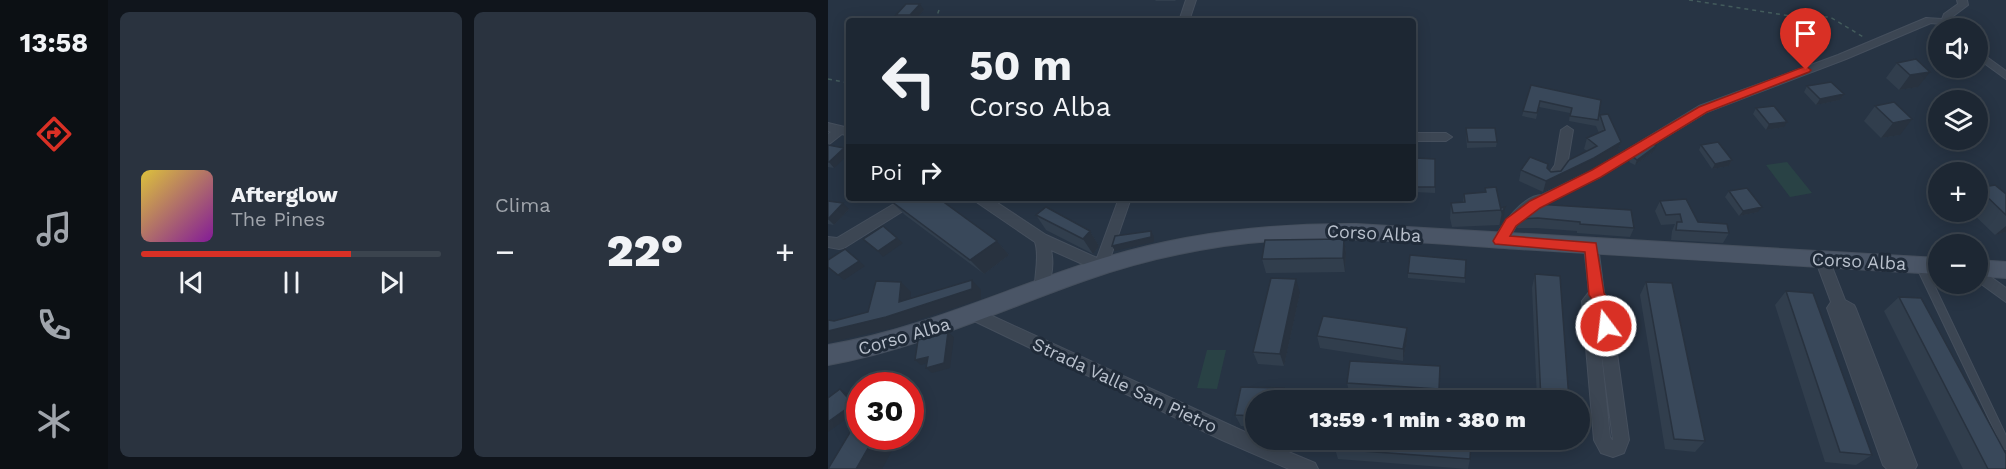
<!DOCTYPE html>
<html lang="it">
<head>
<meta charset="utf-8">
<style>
  :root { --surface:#1d2733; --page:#2a333f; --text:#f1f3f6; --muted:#a0a5ac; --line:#3b444e; --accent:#d93025 }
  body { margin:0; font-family:"Work Sans",sans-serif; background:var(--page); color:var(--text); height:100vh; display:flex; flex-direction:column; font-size:22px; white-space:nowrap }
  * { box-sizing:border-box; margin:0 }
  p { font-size:20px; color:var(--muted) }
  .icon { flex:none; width:33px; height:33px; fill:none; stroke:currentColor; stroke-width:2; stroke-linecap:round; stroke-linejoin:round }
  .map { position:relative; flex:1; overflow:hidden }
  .drawer { display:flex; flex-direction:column; gap:12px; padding:12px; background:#10151c; width:720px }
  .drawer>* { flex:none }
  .guide { position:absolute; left:18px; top:18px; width:570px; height:183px; border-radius:6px; box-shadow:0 3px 15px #0003,0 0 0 2px var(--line); background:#1d2733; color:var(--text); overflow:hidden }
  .buttons { position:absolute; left:1100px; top:18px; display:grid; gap:12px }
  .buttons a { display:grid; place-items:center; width:60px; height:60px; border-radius:50%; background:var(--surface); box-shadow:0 3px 15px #0003,0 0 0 2px var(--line); font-size:30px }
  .speed { position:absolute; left:18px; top:372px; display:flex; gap:12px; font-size:30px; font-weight:700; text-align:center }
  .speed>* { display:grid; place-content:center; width:78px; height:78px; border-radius:50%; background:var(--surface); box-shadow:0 3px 15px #0003,0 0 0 2px var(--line); line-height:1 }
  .speed .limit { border:9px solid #d22; background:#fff; color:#111 }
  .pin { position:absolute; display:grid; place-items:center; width:51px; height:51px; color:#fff; margin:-62px -26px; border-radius:50% 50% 50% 0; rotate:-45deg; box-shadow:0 0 6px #0007 }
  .pin .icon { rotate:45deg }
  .me { position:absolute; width:66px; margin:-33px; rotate:345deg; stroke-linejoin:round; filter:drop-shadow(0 0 4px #0008) }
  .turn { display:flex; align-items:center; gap:21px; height:126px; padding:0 24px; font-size:27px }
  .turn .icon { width:78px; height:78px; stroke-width:2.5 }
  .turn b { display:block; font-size:42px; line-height:51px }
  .then { display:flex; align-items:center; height:57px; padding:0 24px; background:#0003; gap:12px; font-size:22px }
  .big { font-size:45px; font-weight:800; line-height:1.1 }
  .drawer .tile { flex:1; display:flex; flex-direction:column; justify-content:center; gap:9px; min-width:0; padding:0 21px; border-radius:9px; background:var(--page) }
  .song { display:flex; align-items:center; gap:18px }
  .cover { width:72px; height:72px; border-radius:9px; background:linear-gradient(135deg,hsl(50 70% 55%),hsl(290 70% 35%)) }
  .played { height:6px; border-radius:3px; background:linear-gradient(90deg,var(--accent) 70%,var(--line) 70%) }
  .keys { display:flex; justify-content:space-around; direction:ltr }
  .heat { display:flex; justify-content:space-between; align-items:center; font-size:33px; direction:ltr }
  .drawer .tiles { flex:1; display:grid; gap:12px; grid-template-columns:repeat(2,1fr) }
  .trip { position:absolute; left:417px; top:390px; width:345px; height:60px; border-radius:30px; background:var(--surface); box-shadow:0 3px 15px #0003,0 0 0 2px var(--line); font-weight:800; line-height:60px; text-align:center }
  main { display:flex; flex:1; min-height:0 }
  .tab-bar { display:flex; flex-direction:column; width:108px; justify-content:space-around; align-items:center; background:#0c1014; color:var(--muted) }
  .tab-bar .icon { width:42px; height:42px }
  .tab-bar .selected { color:var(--accent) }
  .tab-bar b { font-size:27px; color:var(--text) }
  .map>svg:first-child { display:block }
  .green { fill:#294245 }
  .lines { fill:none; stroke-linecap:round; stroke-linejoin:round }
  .lane-casing { stroke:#454f5d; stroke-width:10 }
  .street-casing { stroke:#454f5d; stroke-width:2 }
  .secondary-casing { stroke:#454f5d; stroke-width:2 }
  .path { stroke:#435b5c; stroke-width:1.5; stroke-dasharray:4 4; stroke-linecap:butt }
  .lane { stroke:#3c4653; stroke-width:8 }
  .street { fill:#3c4653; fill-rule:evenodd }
  .secondary { fill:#4a5566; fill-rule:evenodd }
  .wall { fill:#313e4d }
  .shaded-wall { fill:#28323f }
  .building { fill:#39485a; stroke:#28323f; stroke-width:1.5 }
  .route { fill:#d93025; stroke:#8d1f18; stroke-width:1.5 }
  .labels { text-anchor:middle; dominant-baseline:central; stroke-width:6; stroke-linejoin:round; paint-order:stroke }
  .street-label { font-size:18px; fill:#b9c1cd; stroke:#202b39 }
</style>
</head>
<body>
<main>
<nav class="tab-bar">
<b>13:58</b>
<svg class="icon selected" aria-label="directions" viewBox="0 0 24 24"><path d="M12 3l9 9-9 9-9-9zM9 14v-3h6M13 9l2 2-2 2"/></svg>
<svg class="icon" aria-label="music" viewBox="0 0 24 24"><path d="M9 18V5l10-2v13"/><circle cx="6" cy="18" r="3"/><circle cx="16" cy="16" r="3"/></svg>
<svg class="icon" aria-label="phone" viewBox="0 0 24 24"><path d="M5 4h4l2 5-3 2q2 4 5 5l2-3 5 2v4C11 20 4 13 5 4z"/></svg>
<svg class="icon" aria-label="climate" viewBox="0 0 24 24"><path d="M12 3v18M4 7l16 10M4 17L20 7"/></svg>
</nav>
<section class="drawer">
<div class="tiles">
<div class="tile">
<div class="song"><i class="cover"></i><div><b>Afterglow</b><p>The Pines</p></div></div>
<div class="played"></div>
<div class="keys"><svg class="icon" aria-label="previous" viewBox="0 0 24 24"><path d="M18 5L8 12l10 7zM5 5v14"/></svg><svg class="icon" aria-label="pause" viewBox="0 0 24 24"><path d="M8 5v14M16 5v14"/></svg><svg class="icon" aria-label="next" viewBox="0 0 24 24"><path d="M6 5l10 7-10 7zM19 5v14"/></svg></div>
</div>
<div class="tile"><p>Clima</p>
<div class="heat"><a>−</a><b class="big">22°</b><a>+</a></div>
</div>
</div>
</section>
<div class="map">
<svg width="1178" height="469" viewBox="0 0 1178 469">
  <rect width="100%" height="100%" fill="#273444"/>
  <path class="green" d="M959 162 984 193 962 197 938 165Z
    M379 350H398L389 389 369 388Z"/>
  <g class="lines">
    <g class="lane-casing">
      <path id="lane" d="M1093 267 1178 445"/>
    </g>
    <g class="street-casing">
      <path id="street" d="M358 0H368L361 21H351Z
        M1129 0H1139L1140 5 1124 17 1121 25 1103 23 1018 59 879 112 772 177 709 208 688 226 677 245H667L665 241C674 225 695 195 714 195L764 171 871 106 1010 55 1098 18 1114 19 1116 14 1130 4Z
        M1149 50 1178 71V79L1149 58Z
        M0 123 21 128V136L14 134 0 145V134L3 132 0 131Z
        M739 126 745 130 739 166 728 181H720L718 178 727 165 733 130Z
        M585 133H618L624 137 618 141H585Z
        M76 198H92L91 201 16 248 11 249 0 247V237L9 238Z
        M146 198H162L218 235 269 258 291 198H303L278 270H268L223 250C226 264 224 278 218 291L213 293 208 291C204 283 213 259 207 242L147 201Z
        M763 241 768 242 770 246 776 293 782 303 801 440 796 453 785 457 773 453 766 440 754 301 761 292 756 246 758 242ZM772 341 785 440H784L782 437Z
        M994 253 999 255 1001 259 1017 300 1026 305 1028 309 1089 465 1087 469H1059L1055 465 999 308 1003 302 987 259 989 255Z
        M1149 267 1178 288V302L1149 281Z
        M147 308 428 437V440H432L487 463 490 469H461L394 440 142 319 140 314 142 309Z"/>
    </g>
    <g class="secondary-casing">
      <path id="secondary" d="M528 224 1110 258V274C970 266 830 258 691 249 593 243 494 232 396 246 349 253 303 264 258 280 172 310 91 349 0 365V345C96 329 181 287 272 259 356 233 441 223 528 224Z
        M1149 260 1178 262V278L1149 276Z"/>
    </g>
    <path class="path" d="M861 0 969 17H1002L1037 38
      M107 21 111 10
      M0 79 21 83"/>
    <use href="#lane" class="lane"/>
    <use href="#street" class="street"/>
    <use href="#secondary" class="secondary"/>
  </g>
  <path class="wall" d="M327 0H348L347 1H328Z
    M96 10 86 21 72 20 68 15Z
    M1088 59 1090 87 1071 90 1058 78 1069 63Z
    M703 85 770 120 772 115 793 142 789 153 763 169 715 192 691 181 693 170 719 168 723 172 733 171 759 151 756 149 759 138 771 133 768 126 741 121 742 113 711 107 708 119 694 116Z
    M979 86 1016 94 1012 100 988 105 976 92Z
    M1066 102 1072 135 1053 138 1036 121 1047 106Z
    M1110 104V126L1100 116Z
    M928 108 956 127 938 130 925 114Z
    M638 128 669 142 668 147 639 148 638 133Z
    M0 145 6 168 0 167Z
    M873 145 904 160 901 166 884 169 871 150Z
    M826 151 807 165 801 162 804 156Z
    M587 158 607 159V193L587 192Z
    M657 188 673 209 675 222 671 227V225L624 227 622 218 623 203 635 202 636 194 657 192Z
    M1150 188 1178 194V232L1167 235 1143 212H1149Z
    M901 191 930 212 911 216 897 197Z
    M0 201 21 209 6 225 0 224Z
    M63 201 169 241 181 255 156 274 77 215Z
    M832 201 870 222 901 233 895 243 843 240 844 231 847 224 833 225 827 211Z
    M708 204 806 228 802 237 749 233V231L708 228H689L691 219Z
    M208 215 262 231 271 246 265 254 218 230Z
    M516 239 518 253 517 272 438 273 434 259Z
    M638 260 637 283 580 278V273Z
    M707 274 741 400H709L704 288Z
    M818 282 877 441 867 452 837 449 812 295Z
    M958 291 1044 455 1028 465 997 462 947 305Z
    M472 293 456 366 430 364 425 352Z
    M1071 297 1178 469H1135L1056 311Z
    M489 336 579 341 575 361 492 348Z
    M519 383 611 389 610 400 522 395Z
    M428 400V427L413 426 407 415Z
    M450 440H490V442Z
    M710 440H740L739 443 710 441Z
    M507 449 642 459 640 469 510 459Z"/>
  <path class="shaded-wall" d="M92 4 96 10 86 21 82 15Z
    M1102 72 1090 87 1071 90 1082 75Z
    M1016 94 1012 100 988 105 992 99Z
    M1084 119 1072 135 1053 138 1065 123Z
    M959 122 956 127 938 130 941 124Z
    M793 142 789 153 763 169 715 192 718 181Z
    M828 146 826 151 807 165 809 160Z
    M16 148 21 153V154L6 168 1 162Z
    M904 160 901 166 884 169 887 164Z
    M15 203 21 209 6 225 0 219Z
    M677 207 675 222 671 227 674 212Z
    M934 207 930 212 911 216 915 211Z
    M1178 226V232L1167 235Z
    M262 231 271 246 265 254 255 239Z
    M323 231 326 237V242L287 251 284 246Z
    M69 238 75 243 55 257 50 251Z
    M516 239 518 253 517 272 515 258Z
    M169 241 181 255 156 274 142 260Z
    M31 261 37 266 16 280 10 275Z
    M468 279 472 293 456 366 452 354Z
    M144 280 153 290V299L70 327 0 343V331L71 302 73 282 83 292 82 309Z
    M579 328V341L575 361V349Z
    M120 332 126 337 122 368 104 373 98 368Z
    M100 357 106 361 93 365 87 360Z
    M456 388 460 400H453Z
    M12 389 20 394 32 407V409L0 432V422Z
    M47 436H72L54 469H28Z"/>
  <path class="building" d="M78 4H92L82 15H68Z
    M1088 59 1102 72 1082 75 1069 63Z
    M1003 82 1016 94 992 99 979 86Z
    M703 85 773 100 770 120 742 116 744 108 712 101 709 113 695 111Z
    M1135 97 1139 100H1115Z
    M1066 102 1084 119 1065 123 1047 106Z
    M946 106 959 122 941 124 928 108Z
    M780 114 793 142 766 158 718 181 693 170 702 157 720 164 719 168 723 172 733 171 741 160 769 146 759 138 777 130 772 115Z
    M638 128H667L669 142H640Z
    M890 142 904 160 887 164 873 145Z
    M825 143 828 146 809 160 804 156Z
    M0 145 16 148 1 162H0Z
    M587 158 607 159V187H587Z
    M1167 185 1178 194V215L1150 188Z
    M668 187 673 210V208L677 207 674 212 673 210 625 213 623 203 637 202 636 194 658 192 657 188Z
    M919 188 934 207 915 211 901 191Z
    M67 198H110L169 241 142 260 63 201Z
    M858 199 870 222 899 224 901 233 848 230 849 222H854L852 214 838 215 832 201Z
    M0 201 15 203 0 219Z
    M708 204 803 210 806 228 752 224V222L710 218 691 219Z
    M218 207 262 231 255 239 208 215Z
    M55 226 69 238 50 251 35 239Z
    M323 231V237L284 246 287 236Z
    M516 239 515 258 434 259 437 240Z
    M17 249 31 261 10 275 0 267V260Z
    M582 255 638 260 637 278 580 273Z
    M707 274 732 276 741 400H713Z
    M443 278 468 279 452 354 425 352Z
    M144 280V289L58 317 0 331V320L6 321 40 312 48 281 73 282 71 302Z
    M818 282 844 283 877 441 846 439Z
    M958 291 985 293 1044 455 1012 452Z
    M1071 297 1093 298 1178 454V469H1160Z
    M495 316 579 328 575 349 489 336Z
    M120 332 116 363 98 368 100 357 87 360 90 340Z
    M522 361 612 366 611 389 519 383Z
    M413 387 456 388 453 400H428V416L407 415Z
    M12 389 25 404 0 422V398Z
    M30 419H32V436H47L28 469H0Z
    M509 440H643L642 459 507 449Z"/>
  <path class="route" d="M978 66 983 70 981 72 879 112 773 177 712 208 688 226 682 236 768 243 776 293 782 303 785 326 783 330 778 332 773 330 768 305 761 295 757 252 667 244 665 241 678 219 702 201 764 170 871 107Z"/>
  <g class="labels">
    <g class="street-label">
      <text transform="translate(546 233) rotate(3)">Corso Alba</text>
      <text transform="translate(1031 261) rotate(3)">Corso Alba</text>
      <text transform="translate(76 336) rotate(-16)">Corso Alba</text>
      <text transform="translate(297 385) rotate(25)">Strada Valle San Pietro</text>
    </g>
  </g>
</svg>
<div class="buttons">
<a><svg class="icon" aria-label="sound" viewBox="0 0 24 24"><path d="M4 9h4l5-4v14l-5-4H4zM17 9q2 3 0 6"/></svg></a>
<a><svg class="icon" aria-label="layers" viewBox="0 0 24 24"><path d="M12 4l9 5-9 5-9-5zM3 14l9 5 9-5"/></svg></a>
<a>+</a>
<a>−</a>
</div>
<div class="speed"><div class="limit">30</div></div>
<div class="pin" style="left:978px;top:70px;background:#d93025"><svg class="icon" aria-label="arrive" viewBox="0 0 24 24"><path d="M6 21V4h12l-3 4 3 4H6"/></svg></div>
<svg class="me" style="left:778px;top:326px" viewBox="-20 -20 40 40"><circle r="17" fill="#d93025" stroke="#fff" stroke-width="3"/><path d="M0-11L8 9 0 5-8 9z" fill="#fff"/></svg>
<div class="trip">13:59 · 1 min · 380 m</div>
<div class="guide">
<div class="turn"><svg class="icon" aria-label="left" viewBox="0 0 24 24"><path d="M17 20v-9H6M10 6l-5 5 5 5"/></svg><div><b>50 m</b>Corso Alba</div></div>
<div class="then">Poi<svg class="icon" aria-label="right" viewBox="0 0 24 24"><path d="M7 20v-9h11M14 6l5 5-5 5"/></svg></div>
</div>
</div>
</main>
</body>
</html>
